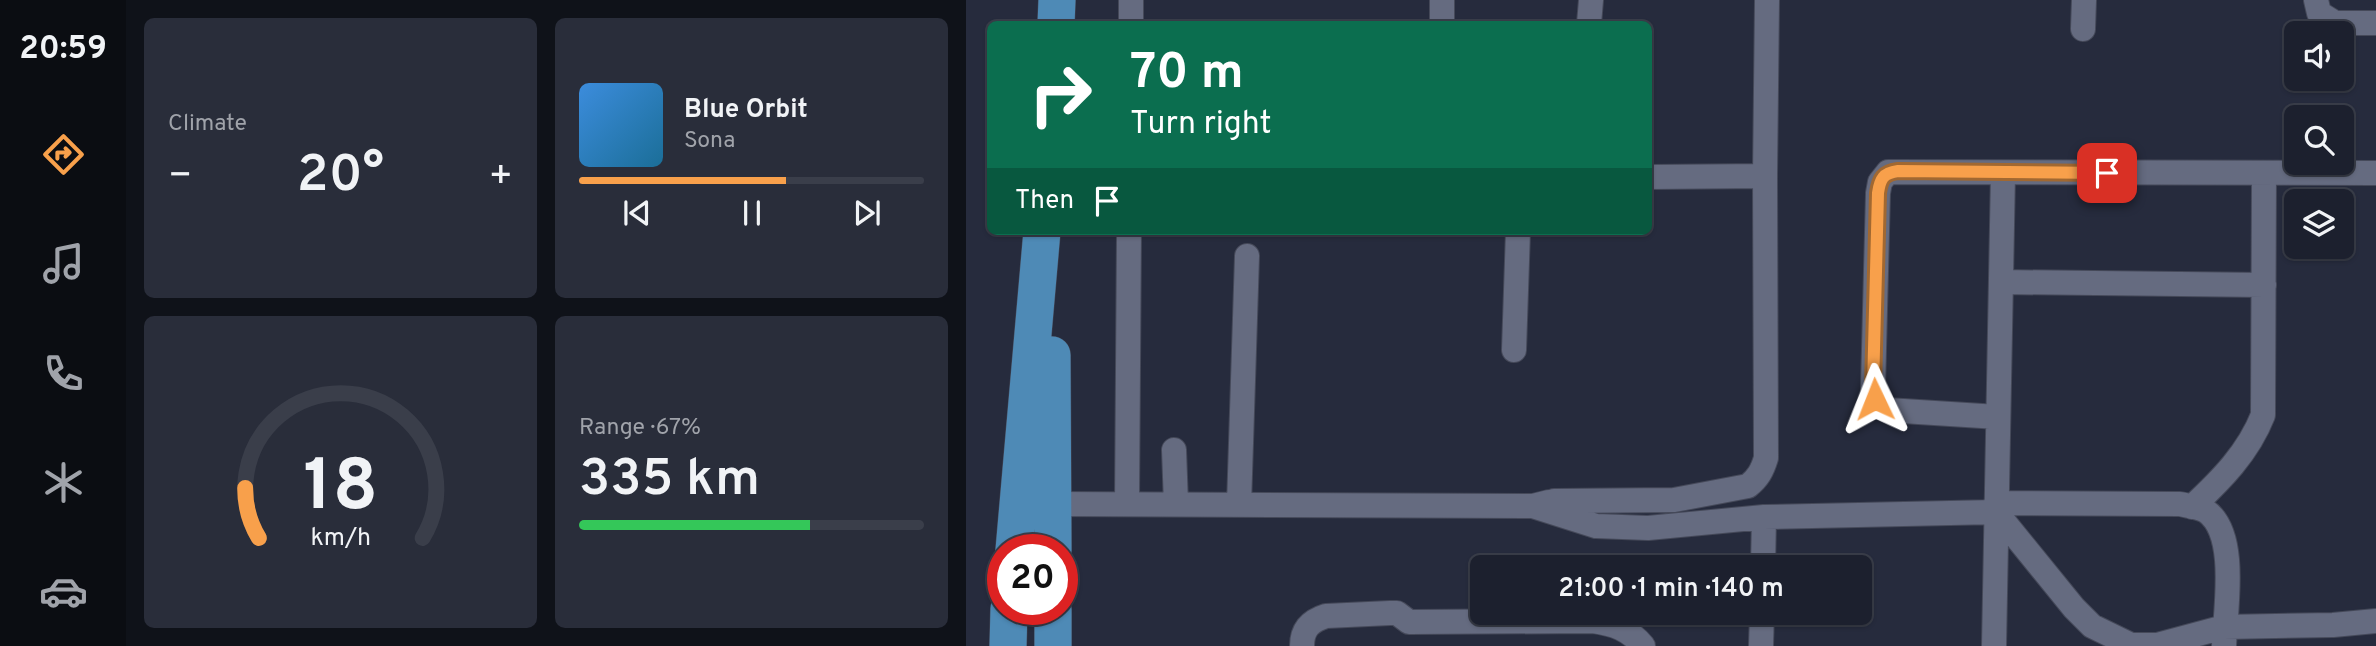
<!DOCTYPE html>
<html lang="en">
<head>
<meta charset="utf-8">
<style>
  :root { --surface:#1c202e; --page:#292d3a; --text:#f1f3f6; --muted:#a0a3aa; --line:#3a3e4a; --accent:#f8a04b }
  body { margin:0; font-family:Overpass,sans-serif; background:var(--page); color:var(--text); height:100vh; display:flex; flex-direction:column; font-size:26px; white-space:nowrap }
  * { box-sizing:border-box; margin:0 }
  p { font-size:23px; color:var(--muted) }
  .icon { flex:none; width:38px; height:38px; fill:none; stroke:currentColor; stroke-width:2; stroke-linecap:round; stroke-linejoin:round }
  .map { position:relative; flex:1; overflow:hidden }
  .side { display:flex; flex-direction:column; gap:18px; padding:18px; background:#0f1219; width:840px }
  .side>* { flex:none }
  .banner { position:absolute; left:21px; top:21px; width:665px; height:214px; border-radius:10px; box-shadow:0 2px 5px #0004,0 0 0 2px var(--line); background:#0b6e4f; color:#fff; overflow:hidden }
  .tools { position:absolute; left:1318px; top:21px; display:grid; gap:14px }
  .tools a { display:grid; place-items:center; width:70px; height:70px; border-radius:10px; background:var(--surface); box-shadow:0 2px 5px #0004,0 0 0 2px var(--line); font-size:35px }
  .speed { position:absolute; left:21px; top:534px; display:flex; gap:14px; font-size:35px; font-weight:700; text-align:center }
  .speed>* { display:grid; place-content:center; width:91px; height:91px; border-radius:50%; background:var(--surface); box-shadow:0 2px 5px #0004,0 0 0 2px var(--line); line-height:1 }
  .speed .limit { border:10px solid #d22; background:#fff; color:#111 }
  .pin { position:absolute; display:grid; place-items:center; width:60px; height:60px; color:#fff; margin:-30px; border-radius:14px; box-shadow:0 4px 10px #0006 }
  .me { position:absolute; width:77px; margin:-38px; rotate:358deg; stroke-linejoin:round; filter:drop-shadow(0 0 5px #0008) }
  .turn { display:flex; align-items:center; gap:24px; height:147px; padding:0 28px; font-size:32px }
  .turn .icon { width:91px; height:91px; stroke-width:2.5 }
  .turn b { display:block; font-size:49px; line-height:60px }
  .then { display:flex; align-items:center; height:66px; padding:0 28px; background:#0003; gap:14px; font-size:26px }
  .big { font-size:52px; font-weight:600; line-height:1.1 }
  .side .tile { flex:1; display:flex; flex-direction:column; justify-content:center; gap:10px; min-width:0; padding:0 24px; border-radius:10px; background:var(--page) }
  .side .dial { align-items:center; gap:0 }
  .dial svg { height:182px; overflow:visible; fill:none; stroke:var(--line); stroke-width:7; stroke-linecap:round; text-anchor:middle }
  .dial text { fill:var(--text); stroke:none }
  .song { display:flex; align-items:center; gap:21px }
  .cover { width:84px; height:84px; border-radius:10px; background:linear-gradient(135deg,hsl(210 70% 55%),hsl(200 70% 35%)) }
  .played { height:7px; border-radius:4px; background:linear-gradient(90deg,var(--accent) 60%,var(--line) 60%) }
  .keys { display:flex; justify-content:space-around; direction:ltr }
  .heat { display:flex; justify-content:space-between; align-items:center; font-size:38px; direction:ltr }
  .charge { height:10px; border-radius:5px; background:linear-gradient(90deg,#34c759 67%,var(--line) 0) }
  .side .tiles { flex:1; display:grid; gap:18px; grid-template-columns:repeat(2,1fr) }
  .trip { position:absolute; left:504px; top:555px; width:402px; height:70px; border-radius:10px; background:var(--surface); box-shadow:0 2px 5px #0004,0 0 0 2px var(--line); font-weight:600; line-height:70px; text-align:center }
  main { display:flex; flex:1; min-height:0 }
  .menu { display:flex; flex-direction:column; width:126px; justify-content:space-around; align-items:center; background:#0b0d12; color:var(--muted) }
  .menu .icon { width:49px; height:49px }
  .menu .current { color:var(--accent) }
  .menu b { font-size:32px; color:var(--text) }
  .map>svg:first-child { display:block }
  .lines { fill:none; stroke-linecap:round; stroke-linejoin:round }
  .minor-casing { stroke:#454959; stroke-width:26 }
  .highway-casing { stroke:#454959; stroke-width:38 }
  .minor { stroke:#656b80; stroke-width:24 }
  .highway { stroke:#4e8ab6; stroke-width:37 }
  .route-casing { stroke:#a16831; stroke-width:18 }
  .route { stroke:#f8a04b; stroke-width:12 }
</style>
</head>
<body>
<main>
<nav class="menu">
<b>20:59</b>
<svg class="icon current" aria-label="directions" viewBox="0 0 24 24"><path d="M12 3l9 9-9 9-9-9zM9 14v-3h6M13 9l2 2-2 2"/></svg>
<svg class="icon" aria-label="music" viewBox="0 0 24 24"><path d="M9 18V5l10-2v13"/><circle cx="6" cy="18" r="3"/><circle cx="16" cy="16" r="3"/></svg>
<svg class="icon" aria-label="phone" viewBox="0 0 24 24"><path d="M5 4h4l2 5-3 2q2 4 5 5l2-3 5 2v4C11 20 4 13 5 4z"/></svg>
<svg class="icon" aria-label="climate" viewBox="0 0 24 24"><path d="M12 3v18M4 7l16 10M4 17L20 7"/></svg>
<svg class="icon" aria-label="car" viewBox="0 0 24 24"><path d="M5 17H2v-5l4-1 3-4h7l3 4 3 1v5h-3M9 17h6M6 11h13"/><circle cx="7" cy="17" r="2"/><circle cx="17" cy="17" r="2"/></svg>
</nav>
<section class="side">
<div class="tiles">
<div class="tile"><p>Climate</p>
<div class="heat"><a>−</a><b class="big">20°</b><a>+</a></div>
</div>
<div class="tile">
<div class="song"><i class="cover"></i><div><b>Blue Orbit</b><p>Sona</p></div></div>
<div class="played"></div>
<div class="keys"><svg class="icon" aria-label="previous" viewBox="0 0 24 24"><path d="M18 5L8 12l10 7zM5 5v14"/></svg><svg class="icon" aria-label="pause" viewBox="0 0 24 24"><path d="M8 5v14M16 5v14"/></svg><svg class="icon" aria-label="next" viewBox="0 0 24 24"><path d="M6 5l10 7-10 7zM19 5v14"/></svg></div>
</div>
<div class="tile dial"><svg viewBox="0 0 100 80">
<path d="M14 69A42 42 0 1 1 86 69"/>
<path d="M14 69A42 42 0 0 1 8 47" stroke="#f8a04b"/>
<text x="50" y="56" font-size="32" font-weight="700">18</text>
<text x="50" y="72" font-size="11">km/h</text>
</svg></div>
<div class="tile"><p>Range · 67%</p><b class="big">335 km</b><div class="charge"></div></div>
</div>
</section>
<div class="map">
<svg width="1410" height="646" viewBox="0 0 1410 646">
  <rect width="100%" height="100%" fill="#262b3d"/>
  <g class="lines">
    <g class="minor-casing">
      <path id="minor" d="M476 0V24
        M1350 0 1353 13 1369 23H1410
        M165 24V0
        M623 24 625 0
        M1117 29 1118 0
        M682 177 799 176
        M1035 282 1298 285
        M548 350 552 231
        M1032 417 921 410C910 405 909 399 907 388L912 193 914 182 922 172 1410 173
        M208 450 210 504
        M588 501 708 500 782 486C792 478 796 471 800 458L799 176 801 0
        M1030 503 1214 504C1222 506 1233 507 1240 511 1273 534 1259 611 1258 646
        M87 504 567 506 583 502
        M161 504 163 231
        M273 505 281 256
        M567 506 630 526 682 528 798 517 1030 512 1108 608 1126 626 1165 645H1191L1258 627 1367 625 1410 621
        M1226 507C1255 480 1282 453 1297 415L1298 173
        M797 567 798 517
        M336 646C336 629 344 621 360 616L424 613H431L443 622 627 621C648 624 663 629 677 646
        M795 646 796 612
        M1028 646 1037 173"/>
    </g>
    <g class="highway-casing">
      <path id="highway" d="M90 24 91 0
        M86 355 87 550
        M48 550 76 231
        M42 646 43 609
        M87 646V609"/>
    </g>
    <use href="#minor" class="minor"/>
    <use href="#highway" class="highway"/>
  </g>
  <g class="lines">
    <g class="route-casing">
      <path id="route" d="M909 399 907 388 912 193C914 179 917 173 932 171L1141 173"/>
    </g>
    <use href="#route" class="route"/>
  </g>
</svg>
<div class="tools">
<a><svg class="icon" aria-label="sound" viewBox="0 0 24 24"><path d="M4 9h4l5-4v14l-5-4H4zM17 9q2 3 0 6"/></svg></a>
<a><svg class="icon" aria-label="search" viewBox="0 0 24 24"><circle cx="10" cy="10" r="6"/><path d="M15 15l6 6"/></svg></a>
<a><svg class="icon" aria-label="layers" viewBox="0 0 24 24"><path d="M12 4l9 5-9 5-9-5zM3 14l9 5 9-5"/></svg></a>
</div>
<div class="speed"><div class="limit">20</div></div>
<div class="pin" style="left:1141px;top:173px;background:#d93025"><svg class="icon" aria-label="arrive" viewBox="0 0 24 24"><path d="M6 21V4h12l-3 4 3 4H6"/></svg></div>
<svg class="me" style="left:909px;top:399px" viewBox="-20 -20 40 40"><path d="M0-17L14 15 0 8-14 15z" fill="#f8a04b" stroke="#fff" stroke-width="4"/></svg>
<div class="trip">21:00 · 1 min · 140 m</div>
<div class="banner">
<div class="turn"><svg class="icon" aria-label="right" viewBox="0 0 24 24"><path d="M7 20v-9h11M14 6l5 5-5 5"/></svg><div><b>70 m</b>Turn right</div></div>
<div class="then">Then<svg class="icon" aria-label="arrive" viewBox="0 0 24 24"><path d="M6 21V4h12l-3 4 3 4H6"/></svg></div>
</div>
</div>
</main>
</body>
</html>
